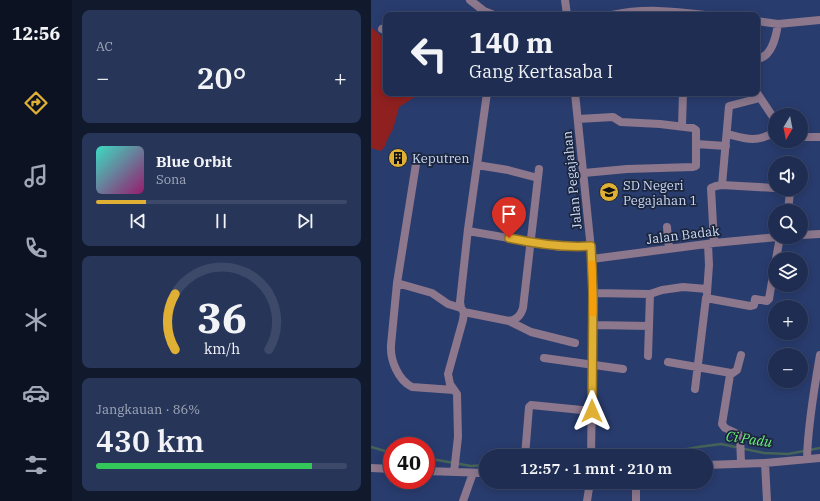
<!DOCTYPE html>
<html lang="id">
<head>
<meta charset="utf-8">
<style>
  :root { --surface:#1f2d52; --page:#273559; --text:#f1f3f6; --muted:#a1a8b8; --line:#3c4969; --accent:#e0b034 }
  body { margin:0; font-family:"IBM Plex Serif",serif; background:var(--page); color:var(--text); height:100vh; display:flex; flex-direction:column; font-size:15px; white-space:nowrap }
  * { box-sizing:border-box; margin:0 }
  p { font-size:13px; color:var(--muted) }
  .icon { flex:none; width:22px; height:22px; fill:none; stroke:currentColor; stroke-width:2; stroke-linecap:round; stroke-linejoin:round }
  .map { position:relative; flex:1; overflow:hidden }
  .sheet { display:flex; flex-direction:column; gap:10px; padding:10px; background:#11192d; width:299px }
  .sheet>* { flex:none }
  .hud { position:absolute; left:12px; top:12px; width:377px; height:84px; border-radius:8px; box-shadow:0 2px 10px #0003,0 0 0 1px var(--line); background:#1f2d52; color:var(--text); overflow:hidden }
  .needle { width:26px; rotate:190deg }
  .tools { position:absolute; left:397px; top:108px; display:grid; gap:8px }
  .tools a { display:grid; place-items:center; width:40px; height:40px; border-radius:50%; background:var(--surface); box-shadow:0 2px 10px #0003,0 0 0 1px var(--line); font-size:20px }
  .speed { position:absolute; left:12px; top:437px; display:flex; gap:8px; font-size:20px; font-weight:700; text-align:center }
  .speed>* { display:grid; place-content:center; width:52px; height:52px; border-radius:50%; background:var(--surface); box-shadow:0 2px 10px #0003,0 0 0 1px var(--line); line-height:1 }
  .speed .limit { border:6px solid #d22; background:#fff; color:#111 }
  .pin { position:absolute; display:grid; place-items:center; width:34px; height:34px; color:#fff; margin:-41px -17px; border-radius:50% 50% 50% 0; rotate:-45deg; box-shadow:0 0 4px #0007 }
  .pin .icon { rotate:45deg }
  .me { position:absolute; width:44px; margin:-22px; rotate:0deg; stroke-linejoin:round; filter:drop-shadow(0 0 3px #0008) }
  .turn { display:flex; align-items:center; gap:14px; height:84px; padding:0 20px; font-size:18px }
  .turn .icon { width:52px; height:52px; stroke-width:2.5 }
  .turn b { display:block; font-size:28px; line-height:34px }
  .big { font-size:30px; font-weight:600; line-height:1.1 }
  .sheet .tile { flex:1; display:flex; flex-direction:column; justify-content:center; gap:6px; min-width:0; padding:0 14px; border-radius:8px; background:var(--page) }
  .sheet .dial { align-items:center; gap:0 }
  .dial svg { height:104px; overflow:visible; fill:none; stroke:var(--line); stroke-width:7; stroke-linecap:round; text-anchor:middle }
  .dial text { fill:var(--text); stroke:none }
  .song { display:flex; align-items:center; gap:12px }
  .cover { width:48px; height:48px; border-radius:6px; background:linear-gradient(135deg,hsl(170 70% 55%),hsl(320 70% 35%)) }
  .played { height:4px; border-radius:2px; background:linear-gradient(90deg,var(--accent) 20%,var(--line) 20%) }
  .keys { display:flex; justify-content:space-around; direction:ltr }
  .heat { display:flex; justify-content:space-between; align-items:center; font-size:22px; direction:ltr }
  .charge { height:6px; border-radius:3px; background:linear-gradient(90deg,#34c759 86%,var(--line) 0) }
  .trip { position:absolute; left:108px; top:449px; width:234px; height:40px; border-radius:20px; background:var(--surface); box-shadow:0 2px 10px #0003,0 0 0 1px var(--line); font-weight:600; line-height:40px; text-align:center }
  main { display:flex; flex:1; min-height:0 }
  .tabs { display:flex; flex-direction:column; width:72px; justify-content:space-around; align-items:center; background:#0c1221; color:var(--muted) }
  .tabs .icon { width:28px; height:28px }
  .tabs .current { color:var(--accent) }
  .tabs b { font-size:18px; color:var(--text) }
  .map>svg:first-child { display:block }
  .green { fill:#8f2020 }
  .lines { fill:none; stroke-linecap:round; stroke-linejoin:round }
  .stream { stroke:#466357; stroke-width:2.5 }
  .minor { stroke:#8c778c; stroke-width:8 }
  .route-casing { stroke:#927222; stroke-width:10 }
  .route { stroke:#e0b034; stroke-width:7 }
  .slow { stroke:#f59e0b; stroke-width:7 }
  .labels { text-anchor:middle; dominant-baseline:central; stroke-width:3.5; stroke-linejoin:round; paint-order:stroke }
  .poi-label { font-size:13px; fill:#ccdaf8; stroke:#1b253c; text-anchor:start }
  .street-label { font-size:13px; fill:#ccdaf8; stroke:#1b253c }
  .water-label { font-size:14px; font-style:italic; fill:#6af17d; stroke:#1b253c }
</style>
</head>
<body>
<main>
<nav class="tabs">
<b>12:56</b>
<svg class="icon current" aria-label="directions" viewBox="0 0 24 24"><path d="M12 3l9 9-9 9-9-9zM9 14v-3h6M13 9l2 2-2 2"/></svg>
<svg class="icon" aria-label="music" viewBox="0 0 24 24"><path d="M9 18V5l10-2v13"/><circle cx="6" cy="18" r="3"/><circle cx="16" cy="16" r="3"/></svg>
<svg class="icon" aria-label="phone" viewBox="0 0 24 24"><path d="M5 4h4l2 5-3 2q2 4 5 5l2-3 5 2v4C11 20 4 13 5 4z"/></svg>
<svg class="icon" aria-label="climate" viewBox="0 0 24 24"><path d="M12 3v18M4 7l16 10M4 17L20 7"/></svg>
<svg class="icon" aria-label="car" viewBox="0 0 24 24"><path d="M5 17H2v-5l4-1 3-4h7l3 4 3 1v5h-3M9 17h6M6 11h13"/><circle cx="7" cy="17" r="2"/><circle cx="17" cy="17" r="2"/></svg>
<svg class="icon" aria-label="filters" viewBox="0 0 24 24"><path d="M4 7h16M4 17h16"/><circle cx="9" cy="7" r="2"/><circle cx="15" cy="17" r="2"/></svg>
</nav>
<section class="sheet">
<div class="tile"><p>AC</p>
<div class="heat"><a>−</a><b class="big">20°</b><a>+</a></div>
</div>
<div class="tile">
<div class="song"><i class="cover"></i><div><b>Blue Orbit</b><p>Sona</p></div></div>
<div class="played"></div>
<div class="keys"><svg class="icon" aria-label="previous" viewBox="0 0 24 24"><path d="M18 5L8 12l10 7zM5 5v14"/></svg><svg class="icon" aria-label="pause" viewBox="0 0 24 24"><path d="M8 5v14M16 5v14"/></svg><svg class="icon" aria-label="next" viewBox="0 0 24 24"><path d="M6 5l10 7-10 7zM19 5v14"/></svg></div>
</div>
<div class="tile dial"><svg viewBox="0 0 100 80">
<path d="M14 69A42 42 0 1 1 86 69"/>
<path d="M14 69A42 42 0 0 1 14 26" stroke="#e0b034"/>
<text x="50" y="56" font-size="32" font-weight="700">36</text>
<text x="50" y="72" font-size="11">km/h</text>
</svg></div>
<div class="tile"><p>Jangkauan · 86%</p><b class="big">430 km</b><div class="charge"></div></div>
</section>
<div class="map">
<svg width="449" height="501" viewBox="0 0 449 501">
  <rect width="100%" height="100%" fill="#293c6e"/>
  <path class="green" d="M0 27 15 40V93H50L28 107 22 129 16 140 14 146 10 151 0 148Z"/>
  <g class="lines">
    <path class="stream" d="M0 447 21 453
      M280 456 327 447 350 444 393 453 417 454 449 448
      M55 458 100 466 115 465"/>
    <path class="minor" d="M99 0 113 11 123 15
      M194 0 196 15
      M241 15C272 8 302 11 334 15
      M386 21 407 24 449 20
      M11 29 15 31
      M386 59C401 57 405 37 407 24
      M204 93 221 259 222 325 220 456
      M386 93 404 120
      M207 119 242 117 250 122 289 124 322 128 325 130V166L322 167 256 169 213 173
      M311 126 312 93
      M356 134C375 139 386 143 404 132
      M430 137H449
      M325 144 355 146
      M45 164 26 283 20 345C19 360 27 380 41 387L83 390
      M106 165 137 170 167 178
      M351 185 358 106 389 98
      M412 189H416L419 192 417 211
      M296 227 298 249
      M97 231 189 247H204L220 246
      M430 235 449 234
      M343 243 340 188 345 186 351 185 404 188
      M221 259 343 243 407 237
      M405 259 409 237
      M26 283 61 293 77 304 90 308
      M222 293 279 294 291 290 312 287 336 289
      M336 293 338 265 337 244
      M93 312 138 321C145 320 150 315 152 308L168 169
      M138 321 160 332 204 343
      M222 325 278 326
      M277 356 279 294
      M173 358 252 369
      M297 362 360 373
      M324 389 335 298 379 306 383 305 384 299 396 301 398 299 404 264
      M154 456 158 407 160 405 221 411
      M436 458C437 424 443 389 449 355
      M370 463 369 435 354 428 351 424 359 375 366 370 370 355
      M394 463 396 501
      M335 465 394 463 449 458
      M0 468 21 469
      M55 471 115 473
      M83 472 87 437 86 394 79 384 77 374 92 320 93 312 90 308 89 302 97 229 116 93
      M92 501 102 473
      M216 501 219 482
      M265 501V482"/>
  </g>
  <g class="lines">
    <g class="route-casing">
      <path id="route" d="M138 238C166 244 192 248 220 246L222 293 221 411"/>
    </g>
    <use href="#route" class="route"/>
    <path class="slow" d="M221 264 222 313"/>
  </g>
  <defs>
    <g id="building-disc" transform="scale(1)"><circle r="9.5" fill="#e0b034" stroke="#1b253c"/><path d="M-4-6H4V6H1V3H-1V6H-4ZM-2.5-4.3h1.7v1.8h-1.7ZM.8-4.3h1.7v1.8H.8ZM-2.5-1h1.7V.8h-1.7ZM.8-1h1.7V.8H.8Z" fill="#111"/></g>
    <g id="school-disc" transform="scale(1)"><circle r="9.5" fill="#e0b034" stroke="#1b253c"/><path d="M0-5L7-2L0 1L-7-2ZM-4 1L0 2.5L4 1V4Q0 6-4 4Z" fill="#111"/></g>
  </defs>
  <g fill-rule="evenodd">
    <use href="#building-disc" x="27" y="158"/>
    <use href="#school-disc" x="238" y="192"/>
  </g>
  <g class="labels">
    <g class="poi-label">
      <text x="41" y="158">Keputren</text>
      <text x="252" y="185">SD Negeri<tspan x="252" dy="15">Pegajahan 1</tspan></text>
    </g>
    <g class="street-label">
      <text transform="translate(201 180) rotate(-96)">Jalan Pegajahan</text>
      <text transform="translate(312 235) rotate(-7)">Jalan Badak</text>
    </g>
    <g class="water-label">
      <text transform="translate(378 439) rotate(8)">Ci Padu</text>
    </g>
  </g>
</svg>
<div class="tools">
<a><svg class="needle" viewBox="-14 -14 28 28"><path d="M0-13l5 13h-10z" fill="#e53935"/><path d="M0 13l5-13h-10z" fill="#a1a8b8"/></svg></a>
<a><svg class="icon" aria-label="sound" viewBox="0 0 24 24"><path d="M4 9h4l5-4v14l-5-4H4zM17 9q2 3 0 6"/></svg></a>
<a><svg class="icon" aria-label="search" viewBox="0 0 24 24"><circle cx="10" cy="10" r="6"/><path d="M15 15l6 6"/></svg></a>
<a><svg class="icon" aria-label="layers" viewBox="0 0 24 24"><path d="M12 4l9 5-9 5-9-5zM3 14l9 5 9-5"/></svg></a>
<a>+</a>
<a>−</a>
</div>
<div class="speed"><div class="limit">40</div></div>
<div class="pin" style="left:138px;top:238px;background:#d93025"><svg class="icon" aria-label="arrive" viewBox="0 0 24 24"><path d="M6 21V4h12l-3 4 3 4H6"/></svg></div>
<svg class="me" style="left:221px;top:411px" viewBox="-20 -20 40 40"><path d="M0-17L14 15 0 8-14 15z" fill="#e0b034" stroke="#fff" stroke-width="4"/></svg>
<div class="trip">12:57 · 1 mnt · 210 m</div>
<div class="hud">
<div class="turn"><svg class="icon" aria-label="left" viewBox="0 0 24 24"><path d="M17 20v-9H6M10 6l-5 5 5 5"/></svg><div><b>140 m</b>Gang Kertasaba I</div></div>
</div>
</div>
</main>
</body>
</html>
